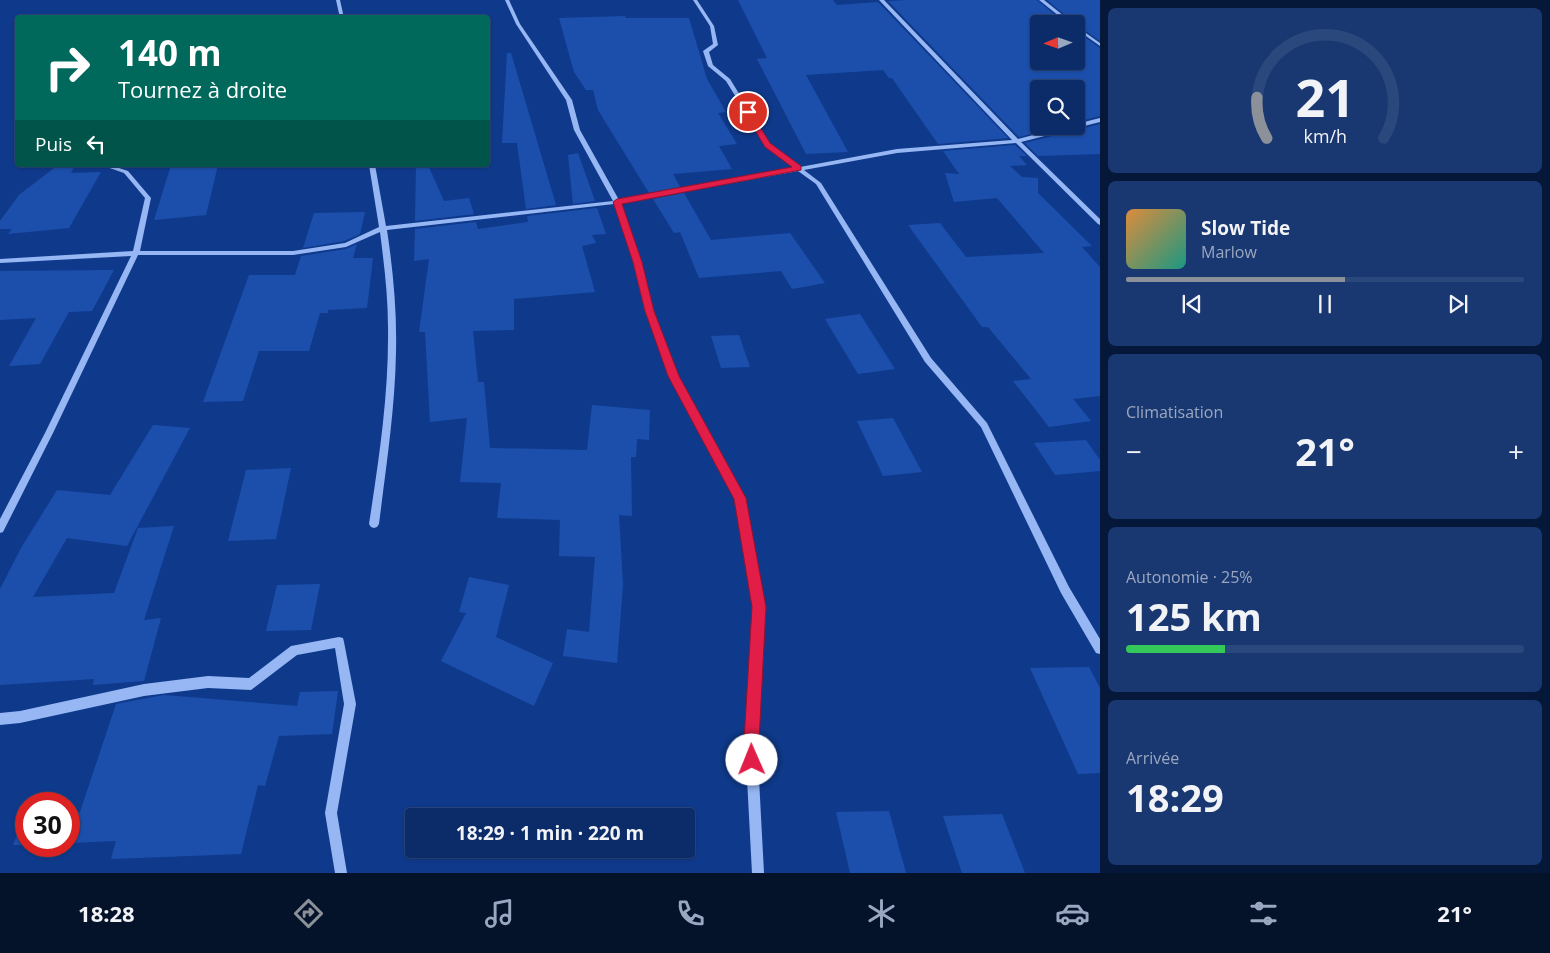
<!DOCTYPE html>
<html lang="fr">
<head>
<meta charset="utf-8">
<style>
  :root { --surface:#0b2c69; --page:#193871; --text:#f1f3f6; --muted:#9aa7c0; --line:#2b487d; --accent:#8c9099 }
  body { margin:0; font-family:"Open Sans",sans-serif; background:var(--page); color:var(--text); height:100vh; display:flex; flex-direction:column; font-size:19px; white-space:nowrap }
  * { box-sizing:border-box; margin:0 }
  p { font-size:16px; color:var(--muted) }
  .icon { flex:none; width:28px; height:28px; fill:none; stroke:currentColor; stroke-width:2; stroke-linecap:round; stroke-linejoin:round }
  .map { position:relative; flex:1; overflow:hidden }
  .drawer { display:flex; flex-direction:column; gap:8px; padding:8px; background:#06183a; width:450px }
  .drawer>* { flex:none }
  .guide { position:absolute; left:15px; top:15px; width:475px; height:152px; border-radius:5px; box-shadow:0 1px 4px #0004,0 0 0 1px var(--line); background:#00695c; color:#fff; overflow:hidden }
  .needle { width:32px; rotate:268deg }
  .controls { position:absolute; left:1030px; top:15px; display:grid; gap:10px }
  .controls a { display:grid; place-items:center; width:55px; height:55px; border-radius:5px; background:var(--surface); box-shadow:0 1px 4px #0004,0 0 0 1px var(--line); font-size:25px }
  .speed { position:absolute; left:15px; top:792px; display:flex; gap:10px; font-size:25px; font-weight:700; text-align:center }
  .speed>* { display:grid; place-content:center; width:65px; height:65px; border-radius:50%; background:var(--surface); box-shadow:0 1px 4px #0004,0 0 0 1px var(--line); line-height:1 }
  .speed .limit { border:8px solid #d22; background:#fff; color:#111 }
  .pin { position:absolute; display:grid; place-items:center; width:42px; height:42px; color:#fff; margin:-21px; border:2px solid #fff; border-radius:50%; box-shadow:0 1px 5px #0007 }
  .me { position:absolute; width:55px; margin:-28px; rotate:359deg; stroke-linejoin:round; filter:drop-shadow(0 0 4px #0008) }
  .turn { display:flex; align-items:center; gap:18px; height:105px; padding:0 20px; font-size:22px }
  .turn .icon { width:65px; height:65px; stroke-width:2.5 }
  .turn b { display:block; font-size:35px; line-height:42px }
  .then { display:flex; align-items:center; height:48px; padding:0 20px; background:#0003; gap:10px; font-size:19px }
  .big { font-size:38px; font-weight:700; line-height:1.1 }
  .drawer .tile { flex:1; display:flex; flex-direction:column; justify-content:center; gap:8px; min-width:0; padding:0 18px; border-radius:8px; background:var(--page) }
  .drawer .dial { align-items:center; gap:0 }
  .dial svg { height:130px; overflow:visible; fill:none; stroke:var(--line); stroke-width:7; stroke-linecap:round; text-anchor:middle }
  .dial text { fill:var(--text); stroke:none }
  .song { display:flex; align-items:center; gap:15px }
  .cover { width:60px; height:60px; border-radius:8px; background:linear-gradient(135deg,hsl(30 70% 55%),hsl(170 70% 35%)) }
  .played { height:5px; border-radius:2px; background:linear-gradient(90deg,var(--accent) 55%,var(--line) 55%) }
  .keys { display:flex; justify-content:space-around; direction:ltr }
  .heat { display:flex; justify-content:space-between; align-items:center; font-size:28px; direction:ltr }
  .charge { height:8px; border-radius:4px; background:linear-gradient(90deg,#34c759 25%,var(--line) 0) }
  .trip { position:absolute; left:405px; top:808px; width:290px; height:50px; border-radius:5px; background:var(--surface); box-shadow:0 1px 4px #0004,0 0 0 1px var(--line); font-weight:700; line-height:50px; text-align:center }
  .tab-bar { display:flex; height:80px; justify-content:space-around; align-items:center; background:#04122a; color:var(--muted) }
  .tab-bar .icon { width:35px; height:35px }
  .tab-bar .on { color:var(--accent) }
  .tab-bar b { font-size:22px; color:var(--text) }
  main { display:flex; flex:1; min-height:0 }
  .map>svg:first-child { display:block }
  .building { fill:#1c4fac }
  .lines { fill:none; stroke-linecap:round; stroke-linejoin:round }
  .minor { fill:#96b7f3; fill-rule:evenodd }
  .route { fill:#e11d48; stroke:#92132f }
</style>
</head>
<body>
<main>
<div class="map">
<svg width="1100" height="873" viewBox="0 0 1100 873">
  <rect width="100%" height="100%" fill="#0f3a8c"/>
  <path class="building" d="M738 0H833L837 5 878 2 1008 138 938 144 892 78H889L883 70 806 75 848 152 806 154 757 59 767 58Z
    M908 0H1037L1066 24H1039V61H1076V31L1100 48V116L1076 122V89H1039V126H1060L1019 137 888 1Z
    M1047 0H1100V41L1076 24Z
    M625 16 626 18H689L707 79 726 112 718 113 737 144 719 146 732 169 673 174 680 187 649 193 598 110 593 90H586L574 72 559 18Z
    M507 53H511L556 205 526 209 517 143H502Z
    M1100 124V154L1038 156 1025 143Z
    M1015 145 1027 156H1019L1027 165 1010 166 1022 177 1038 178V193L1092 246 1082 247 1100 267V396L1073 399 1091 421 1049 427 1013 381 1031 379 988 327H982L908 225 940 223 966 257 1044 253 997 198 954 202 945 173 959 174 943 151Z
    M578 153 595 201 573 204 568 155Z
    M58 165H75L71 173 101 172 69 228 8 234 12 229H0V221L19 195Z
    M171 165H218L206 215 154 220Z
    M416 165H428L444 201 469 198 474 214 415 221Z
    M684 193 711 240 790 233 825 283 792 289 781 271 699 278 680 232 674 233 653 199Z
    M597 208 606 234 592 235 596 243 582 246 595 292 514 299V330L473 331 478 382H484L490 448 587 450 592 405 650 410 649 440 637 439 636 457H631L632 516 619 515 623 585 617 663 563 656 567 629 589 632 595 557 559 556 560 520 497 518 501 483 460 482 467 418 430 422 425 332H419L429 259 414 261 415 229 476 222 478 229 528 222 527 216Z
    M365 212 360 234 344 241 303 248 314 213Z
    M357 244 353 258H373L367 308 328 310V313H320L309 351H259L243 401 203 402 249 275H295L301 256 346 249Z
    M114 270 92 311 69 312 40 364 9 366 36 318 0 320V271Z
    M860 314 895 369 858 374 825 319Z
    M739 335 750 367 721 368 711 336Z
    M893 418 922 472 883 476 857 421Z
    M153 425 190 428 127 546 67 538 33 597 114 593 138 528 174 526 144 620 161 618 144 681 93 685 94 679 0 685V589L21 548 57 490 110 495Z
    M1086 440 1100 460V471L1055 475 1034 443Z
    M291 468 276 539 228 541 246 470Z
    M469 577 509 585 496 637 553 663 534 706 441 661 466 613 459 612Z
    M320 584 311 630 266 631 277 585Z
    M1089 667 1100 688V773L1078 774 1030 668Z
    M338 691 332 734 279 736 265 786 258 785 241 854 111 859 116 841 69 843V813L80 812 116 704 164 695 297 706 300 692Z
    M889 811 906 873H850L836 812Z
    M1002 814 1025 873H962L943 816Z
    M25 815 26 845H13Z"/>
  <g class="lines">
    <path class="minor" d="M336 0H340L344 18H340Z
      M505 0H509L520 24 572 100 580 130 619 200 794 168 766 146 726 81 708 66 703 51 713 44 710 26 693 0H697L714 26 718 45 709 52 713 65 730 79 770 144 800 167 897 149 1012 140 879 0H884L1018 139 1068 126H1076V124L1100 118V122L1021 142 1100 219V225L1098 224 1016 143 897 153 804 170 821 183 931 358 987 423 1069 587 1100 639V654L1096 653 1061 593 981 427 925 362 816 184 798 171 621 203 641 262 653 311 678 376 745 498 764 607 757 741 764 873H752L745 741 754 607 735 498 670 376 645 311 633 262 614 204 387 230C393 270 397 311 396 352 395 410 386 467 379 524L377 527 374 528 371 527 369 524C379 459 389 393 388 327 388 295 384 264 380 232L346 247 293 255H138L53 433 3 532 0 533V519L45 433 131 256 0 263V259L133 251 145 198 124 173 101 165H110L128 171 151 198 140 251H293L345 243 379 227 369 165H375L386 226 613 201 574 130 566 100 516 24Z
      M1039 0H1044L1074 24H1069Z
      M1076 26 1100 43V46L1076 29Z
      M339 637 343 638 344 642 356 704 337 813 347 873H335L325 813 344 704 335 648 297 655 251 690 208 688 144 696 20 723 0 725V713L20 711 144 684 208 676 249 678 291 646Z"/>
  </g>
  <path class="route" d="M745 111H750L770 143 801 166V170L622 204 642 262 654 311 679 376 746 498 766 607 759 741 760 760 758 765 752 767 747 765 745 760 744 741 752 607 734 499 668 376 645 311 633 262 613 202 617 199 792 167 765 147 744 112Z"/>
</svg>
<div class="controls">
<a><svg class="needle" viewBox="-14 -14 28 28"><path d="M0-13l5 13h-10z" fill="#e53935"/><path d="M0 13l5-13h-10z" fill="#9aa7c0"/></svg></a>
<a><svg class="icon" aria-label="search" viewBox="0 0 24 24"><circle cx="10" cy="10" r="6"/><path d="M15 15l6 6"/></svg></a>
</div>
<div class="speed"><div class="limit">30</div></div>
<div class="pin" style="left:748px;top:112px;background:#d93025"><svg class="icon" aria-label="arrive" viewBox="0 0 24 24"><path d="M6 21V4h12l-3 4 3 4H6"/></svg></div>
<svg class="me" style="left:752px;top:760px" viewBox="-20 -20 40 40"><circle r="19" fill="#fff"/><path d="M0-13L10 11 0 6-10 11z" fill="#e11d48"/></svg>
<div class="trip">18:29 · 1 min · 220 m</div>
<div class="guide">
<div class="turn"><svg class="icon" aria-label="right" viewBox="0 0 24 24"><path d="M7 20v-9h11M14 6l5 5-5 5"/></svg><div><b>140 m</b>Tournez à droite</div></div>
<div class="then">Puis<svg class="icon" aria-label="left" viewBox="0 0 24 24"><path d="M17 20v-9H6M10 6l-5 5 5 5"/></svg></div>
</div>
</div>
<section class="drawer">
<div class="tile dial"><svg viewBox="0 0 100 80">
<path d="M14 69A42 42 0 1 1 86 69"/>
<path d="M14 69A42 42 0 0 1 8 44" stroke="#8c9099"/>
<text x="50" y="56" font-size="32" font-weight="700">21</text>
<text x="50" y="72" font-size="11">km/h</text>
</svg></div>
<div class="tile">
<div class="song"><i class="cover"></i><div><b>Slow Tide</b><p>Marlow</p></div></div>
<div class="played"></div>
<div class="keys"><svg class="icon" aria-label="previous" viewBox="0 0 24 24"><path d="M18 5L8 12l10 7zM5 5v14"/></svg><svg class="icon" aria-label="pause" viewBox="0 0 24 24"><path d="M8 5v14M16 5v14"/></svg><svg class="icon" aria-label="next" viewBox="0 0 24 24"><path d="M6 5l10 7-10 7zM19 5v14"/></svg></div>
</div>
<div class="tile"><p>Climatisation</p>
<div class="heat"><a>−</a><b class="big">21°</b><a>+</a></div>
</div>
<div class="tile"><p>Autonomie · 25%</p><b class="big">125 km</b><div class="charge"></div></div>
<div class="tile"><p>Arrivée</p><b class="big">18:29</b></div>
</section>
</main>
<nav class="tab-bar">
<b>18:28</b>
<svg class="icon on" aria-label="directions" viewBox="0 0 24 24"><path d="M12 3l9 9-9 9-9-9zM9 14v-3h6M13 9l2 2-2 2"/></svg>
<svg class="icon" aria-label="music" viewBox="0 0 24 24"><path d="M9 18V5l10-2v13"/><circle cx="6" cy="18" r="3"/><circle cx="16" cy="16" r="3"/></svg>
<svg class="icon" aria-label="phone" viewBox="0 0 24 24"><path d="M5 4h4l2 5-3 2q2 4 5 5l2-3 5 2v4C11 20 4 13 5 4z"/></svg>
<svg class="icon" aria-label="climate" viewBox="0 0 24 24"><path d="M12 3v18M4 7l16 10M4 17L20 7"/></svg>
<svg class="icon" aria-label="car" viewBox="0 0 24 24"><path d="M5 17H2v-5l4-1 3-4h7l3 4 3 1v5h-3M9 17h6M6 11h13"/><circle cx="7" cy="17" r="2"/><circle cx="17" cy="17" r="2"/></svg>
<svg class="icon" aria-label="filters" viewBox="0 0 24 24"><path d="M4 7h16M4 17h16"/><circle cx="9" cy="7" r="2"/><circle cx="15" cy="17" r="2"/></svg>
<b>21°</b>
</nav>
</body>
</html>
